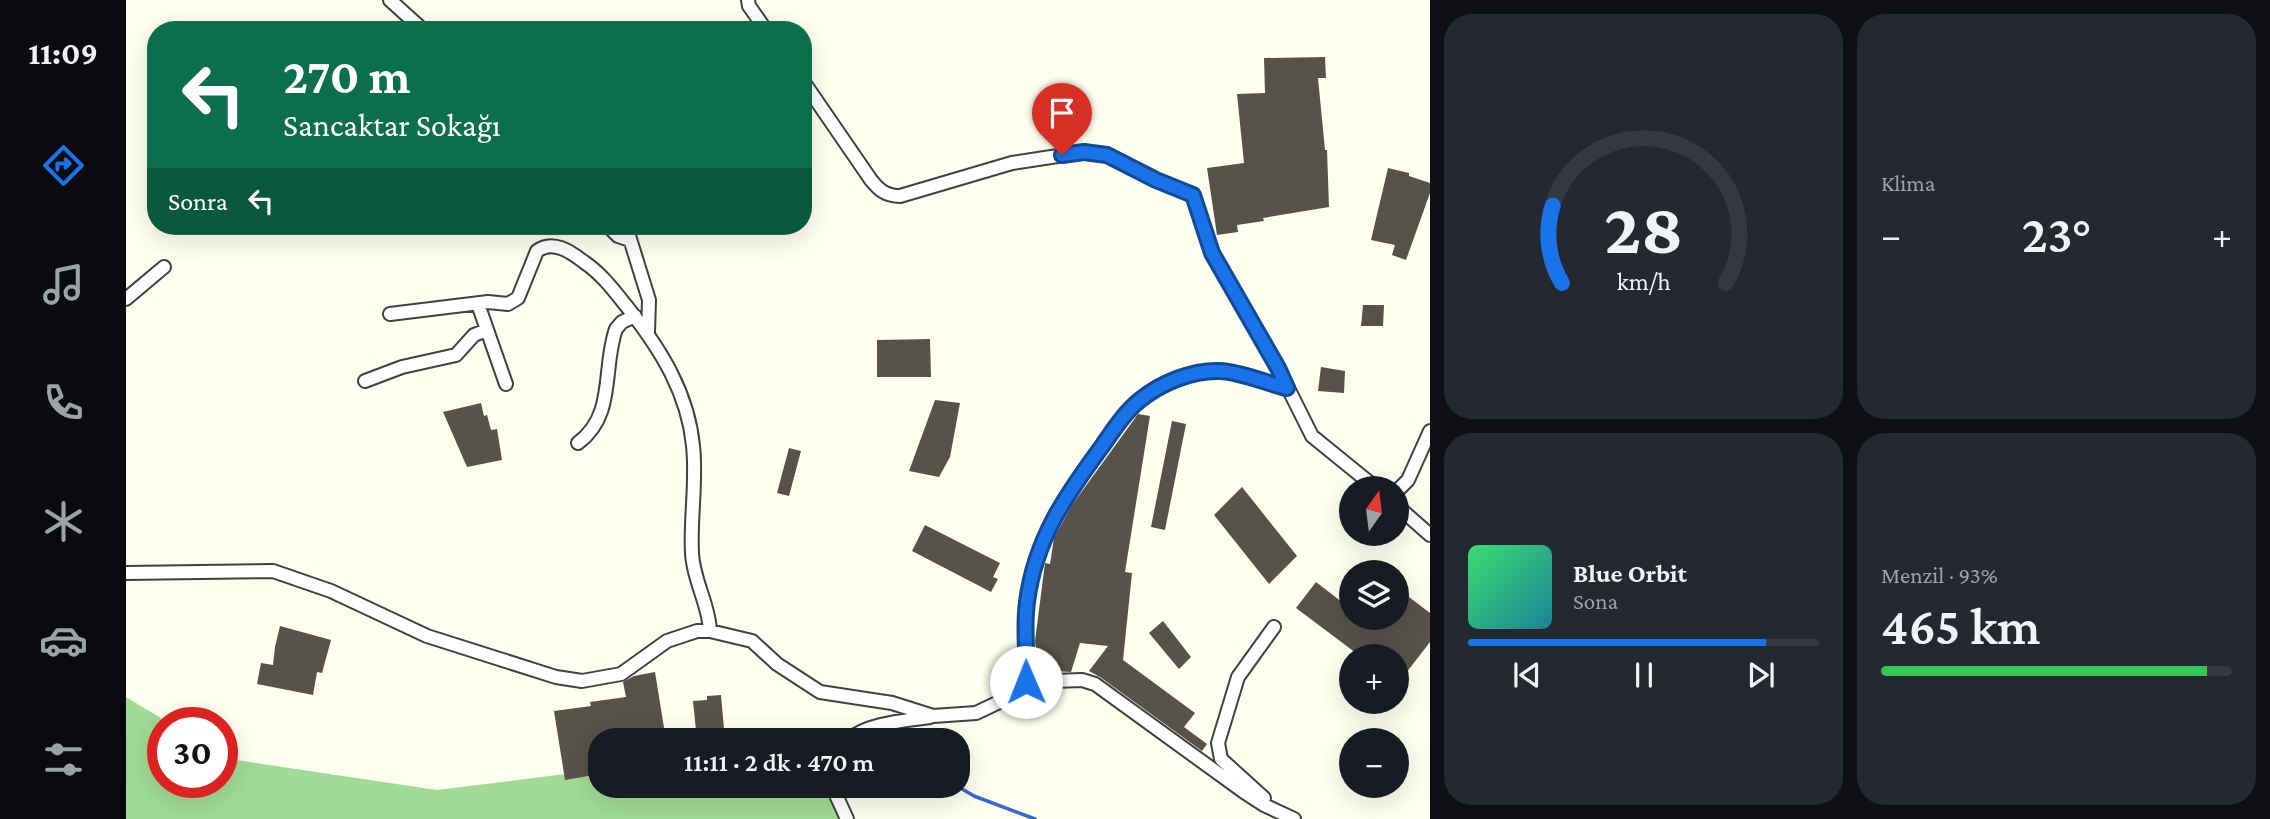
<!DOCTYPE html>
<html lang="tr">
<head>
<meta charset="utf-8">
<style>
  :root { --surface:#171b24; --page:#242831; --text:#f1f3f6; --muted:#9ea1a6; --line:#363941; --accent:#1a73e8 }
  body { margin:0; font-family:"Crimson Pro",serif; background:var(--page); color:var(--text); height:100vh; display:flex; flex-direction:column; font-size:26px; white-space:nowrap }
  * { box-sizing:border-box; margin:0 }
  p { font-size:23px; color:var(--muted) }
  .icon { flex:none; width:38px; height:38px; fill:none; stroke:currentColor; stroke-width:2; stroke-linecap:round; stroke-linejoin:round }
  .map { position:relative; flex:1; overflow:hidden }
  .drawer { display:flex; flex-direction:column; gap:14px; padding:14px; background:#0d0f14; width:840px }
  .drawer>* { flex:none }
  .hud { position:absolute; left:21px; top:21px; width:665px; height:214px; border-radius:28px; box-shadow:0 7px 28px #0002; background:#0b6e4f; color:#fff; overflow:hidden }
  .needle { width:46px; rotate:14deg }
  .fabs { position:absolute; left:1213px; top:476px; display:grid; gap:14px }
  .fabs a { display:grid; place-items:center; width:70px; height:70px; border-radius:50%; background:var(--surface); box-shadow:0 7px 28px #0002; font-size:35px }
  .speed { position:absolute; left:21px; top:707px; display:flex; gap:14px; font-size:35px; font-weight:700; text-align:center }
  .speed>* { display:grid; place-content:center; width:91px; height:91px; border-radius:50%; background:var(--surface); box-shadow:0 7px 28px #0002; line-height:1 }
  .speed .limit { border:10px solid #d22; background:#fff; color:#111 }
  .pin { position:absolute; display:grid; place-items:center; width:60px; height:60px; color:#fff; margin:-72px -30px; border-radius:50% 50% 50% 0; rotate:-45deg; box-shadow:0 0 7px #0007 }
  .pin .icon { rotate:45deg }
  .me { position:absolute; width:77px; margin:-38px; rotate:359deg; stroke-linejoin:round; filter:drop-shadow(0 0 5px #0008) }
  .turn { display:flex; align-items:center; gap:24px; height:147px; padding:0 21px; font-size:32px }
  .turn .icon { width:91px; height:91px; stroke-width:2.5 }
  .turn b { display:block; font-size:49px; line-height:60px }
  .then { display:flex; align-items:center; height:66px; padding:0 21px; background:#0003; gap:14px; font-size:26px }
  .big { font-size:52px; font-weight:600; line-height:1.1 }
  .drawer .tile { flex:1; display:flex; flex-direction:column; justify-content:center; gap:10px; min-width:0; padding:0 24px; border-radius:28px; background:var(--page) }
  .drawer .dial { align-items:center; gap:0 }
  .dial svg { height:182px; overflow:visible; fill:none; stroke:var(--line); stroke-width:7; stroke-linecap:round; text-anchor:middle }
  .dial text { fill:var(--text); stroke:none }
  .song { display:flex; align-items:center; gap:21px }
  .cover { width:84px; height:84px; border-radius:10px; background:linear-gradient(135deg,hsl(140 70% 55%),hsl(190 70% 35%)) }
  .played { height:7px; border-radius:4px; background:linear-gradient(90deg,var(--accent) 85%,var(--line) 85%) }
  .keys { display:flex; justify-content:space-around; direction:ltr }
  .heat { display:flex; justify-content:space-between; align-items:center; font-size:38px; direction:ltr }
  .charge { height:10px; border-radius:5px; background:linear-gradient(90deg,#34c759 93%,var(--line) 0) }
  .drawer .tiles { flex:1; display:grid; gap:14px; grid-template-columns:repeat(2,1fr) }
  .trip { position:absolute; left:462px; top:728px; width:382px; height:70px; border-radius:28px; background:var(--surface); box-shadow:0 7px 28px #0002; font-weight:600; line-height:70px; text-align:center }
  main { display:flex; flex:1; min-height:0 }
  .menu { display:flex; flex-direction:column; width:126px; justify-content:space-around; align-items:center; background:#090b0e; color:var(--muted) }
  .menu .icon { width:49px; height:49px }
  .menu .current { color:var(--accent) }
  .menu b { font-size:32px; color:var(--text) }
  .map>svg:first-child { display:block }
  .forest { fill:#a2db97 }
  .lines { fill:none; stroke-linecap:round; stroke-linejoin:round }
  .stream { stroke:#3969ce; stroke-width:3.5 }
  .building { fill:#57524a }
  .minor-casing { stroke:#414141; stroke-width:16 }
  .minor { stroke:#fff; stroke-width:12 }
  .route-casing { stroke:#114b97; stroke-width:18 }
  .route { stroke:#1a73e8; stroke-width:12 }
</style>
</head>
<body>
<main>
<nav class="menu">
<b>11:09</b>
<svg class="icon current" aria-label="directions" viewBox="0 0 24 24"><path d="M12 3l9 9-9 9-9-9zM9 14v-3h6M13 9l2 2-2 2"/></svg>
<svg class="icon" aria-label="music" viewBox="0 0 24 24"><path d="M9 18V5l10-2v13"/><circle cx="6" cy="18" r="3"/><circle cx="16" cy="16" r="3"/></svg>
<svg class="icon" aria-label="phone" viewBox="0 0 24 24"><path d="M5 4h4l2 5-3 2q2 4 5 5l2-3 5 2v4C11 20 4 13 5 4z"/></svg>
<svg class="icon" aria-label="climate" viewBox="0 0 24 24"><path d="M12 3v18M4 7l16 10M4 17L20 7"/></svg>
<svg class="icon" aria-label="car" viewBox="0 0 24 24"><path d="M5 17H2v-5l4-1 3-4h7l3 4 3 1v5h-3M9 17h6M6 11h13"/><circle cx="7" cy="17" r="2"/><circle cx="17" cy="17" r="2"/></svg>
<svg class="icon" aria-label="filters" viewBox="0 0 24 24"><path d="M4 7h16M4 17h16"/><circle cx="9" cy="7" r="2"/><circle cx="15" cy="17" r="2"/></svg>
</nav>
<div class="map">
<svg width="1304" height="819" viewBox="0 0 1304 819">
  <rect width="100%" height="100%" fill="#feffef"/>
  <path class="forest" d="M0 697 43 723H37V782H96V755L103 759 311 790 447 773 474 775V786H697L722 819H0Z"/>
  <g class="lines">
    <path class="stream" d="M831 786 848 796 909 819"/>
  </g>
  <path class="building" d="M1199 57 1200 78H1192L1199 150H1201L1203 207 1137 218 1138 221 1111 225 1112 232 1091 235 1081 168 1118 163 1111 94 1139 93 1138 58Z
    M1262 168 1283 173V176L1304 183V193L1280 260 1266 255 1269 245 1245 240Z
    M1237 305H1258L1257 326H1235Z
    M804 339 805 377H751V340Z
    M1195 367 1219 371 1218 393 1192 391Z
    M809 400 834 403 824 457 813 477 783 471Z
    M355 403 358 416 361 415 365 430 371 429 376 460 341 467 317 412Z
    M1012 414 1024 416 999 572 1006 573 997 660 1069 713 1058 727 1081 744 1076 751 974 677 963 671 982 646 954 643 945 672 913 670 909 641 919 563 924 564 928 538 946 505Z
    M1046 421 1060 424 1039 530 1025 527Z
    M663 448 675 451 663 496 651 493Z
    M1116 487 1171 556 1143 584 1088 515Z
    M799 525 874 563 867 577 872 579 865 592 786 551Z
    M1190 582 1225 609V618H1237L1249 627 1255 618H1270V598L1275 591 1304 613V642L1270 686V656H1234L1170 608Z
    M1037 621 1065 657 1053 669 1023 633Z
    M154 626 205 640 196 673 191 672 187 695 131 684 135 663 147 665 149 647Z
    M529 672 540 740H474V774L439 780 428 711 465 706 464 702 500 697 497 682 508 676Z
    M595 695 599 740H571L567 701 581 700V696Z"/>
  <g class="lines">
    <g class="minor-casing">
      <path id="minor" d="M264 0 297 30
        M622 0 623 6 640 30
        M677 81 745 180C753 190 760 196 774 196L886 163 958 152 981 155 1030 180 1067 195 1086 253 1152 368 1186 436 1250 488
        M482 226 492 236 504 240
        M500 226 523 300 522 333
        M0 299 38 267
        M352 304 380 384
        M264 314 362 302 382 304 392 298 411 251C427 239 445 252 458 262 476 274 489 292 502 308 535 350 562 393 567 446 571 482 564 518 566 553 567 580 583 604 584 631
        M239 381 276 367 330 355 348 335 361 330
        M452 443C490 415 476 368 490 329L496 322 509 316
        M1270 492 1282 480 1304 431
        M1270 505 1304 535
        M0 573 147 571 205 591 301 636 430 677 456 681 495 674 541 641 571 631H584L626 641 651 664 694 692 766 703 807 716 850 713 888 695 900 682C902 656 897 629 901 602 909 539 940 495 977 445 988 429 999 412 1014 400 1033 385 1059 374 1083 371 1110 369 1135 382 1161 388
        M900 682 956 680 969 684 1118 792 1138 805 1168 819
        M722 740C742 723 778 721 804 717
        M706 786 721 819
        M1138 798 1095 759 1092 743 1112 677 1148 627"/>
    </g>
    <use href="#minor" class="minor"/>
  </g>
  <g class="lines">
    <g class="route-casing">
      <path id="route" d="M900 682C902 656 897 629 901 602 909 539 940 495 977 445 988 429 999 412 1014 400 1035 383 1066 370 1094 371 1116 372 1139 383 1161 388L1152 368 1086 253 1067 195 1030 180 981 155 958 152 936 155"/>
    </g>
    <use href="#route" class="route"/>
  </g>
</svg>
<div class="fabs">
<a><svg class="needle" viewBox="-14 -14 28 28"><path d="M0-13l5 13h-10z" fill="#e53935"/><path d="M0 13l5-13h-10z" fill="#9ea1a6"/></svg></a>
<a><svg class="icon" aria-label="layers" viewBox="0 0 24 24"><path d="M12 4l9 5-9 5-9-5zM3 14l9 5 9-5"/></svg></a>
<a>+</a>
<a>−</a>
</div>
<div class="speed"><div class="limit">30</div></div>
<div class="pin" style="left:936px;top:155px;background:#d93025"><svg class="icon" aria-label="arrive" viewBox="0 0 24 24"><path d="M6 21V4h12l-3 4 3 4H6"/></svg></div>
<svg class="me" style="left:900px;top:682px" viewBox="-20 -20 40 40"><circle r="19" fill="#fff"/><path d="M0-13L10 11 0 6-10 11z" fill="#1a73e8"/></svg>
<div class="trip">11:11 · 2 dk · 470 m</div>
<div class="hud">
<div class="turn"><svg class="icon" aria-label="left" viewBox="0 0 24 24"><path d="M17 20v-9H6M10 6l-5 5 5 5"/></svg><div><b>270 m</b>Sancaktar Sokağı</div></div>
<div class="then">Sonra<svg class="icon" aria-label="left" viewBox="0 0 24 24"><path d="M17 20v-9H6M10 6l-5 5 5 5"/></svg></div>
</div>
</div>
<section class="drawer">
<div class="tiles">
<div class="tile dial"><svg viewBox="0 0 100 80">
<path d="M14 69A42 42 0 1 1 86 69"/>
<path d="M14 69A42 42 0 0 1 10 35" stroke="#1a73e8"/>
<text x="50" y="56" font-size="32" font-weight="700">28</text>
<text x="50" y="72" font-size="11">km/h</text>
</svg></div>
<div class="tile"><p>Klima</p>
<div class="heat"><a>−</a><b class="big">23°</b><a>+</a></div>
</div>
<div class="tile">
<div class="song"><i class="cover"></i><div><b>Blue Orbit</b><p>Sona</p></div></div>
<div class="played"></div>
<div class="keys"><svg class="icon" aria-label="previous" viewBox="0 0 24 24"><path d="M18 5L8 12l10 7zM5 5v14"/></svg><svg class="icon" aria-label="pause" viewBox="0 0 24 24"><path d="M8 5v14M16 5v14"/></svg><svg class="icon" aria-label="next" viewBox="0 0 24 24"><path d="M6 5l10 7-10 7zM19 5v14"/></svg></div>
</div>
<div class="tile"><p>Menzil · 93%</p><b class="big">465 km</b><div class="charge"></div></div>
</div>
</section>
</main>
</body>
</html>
